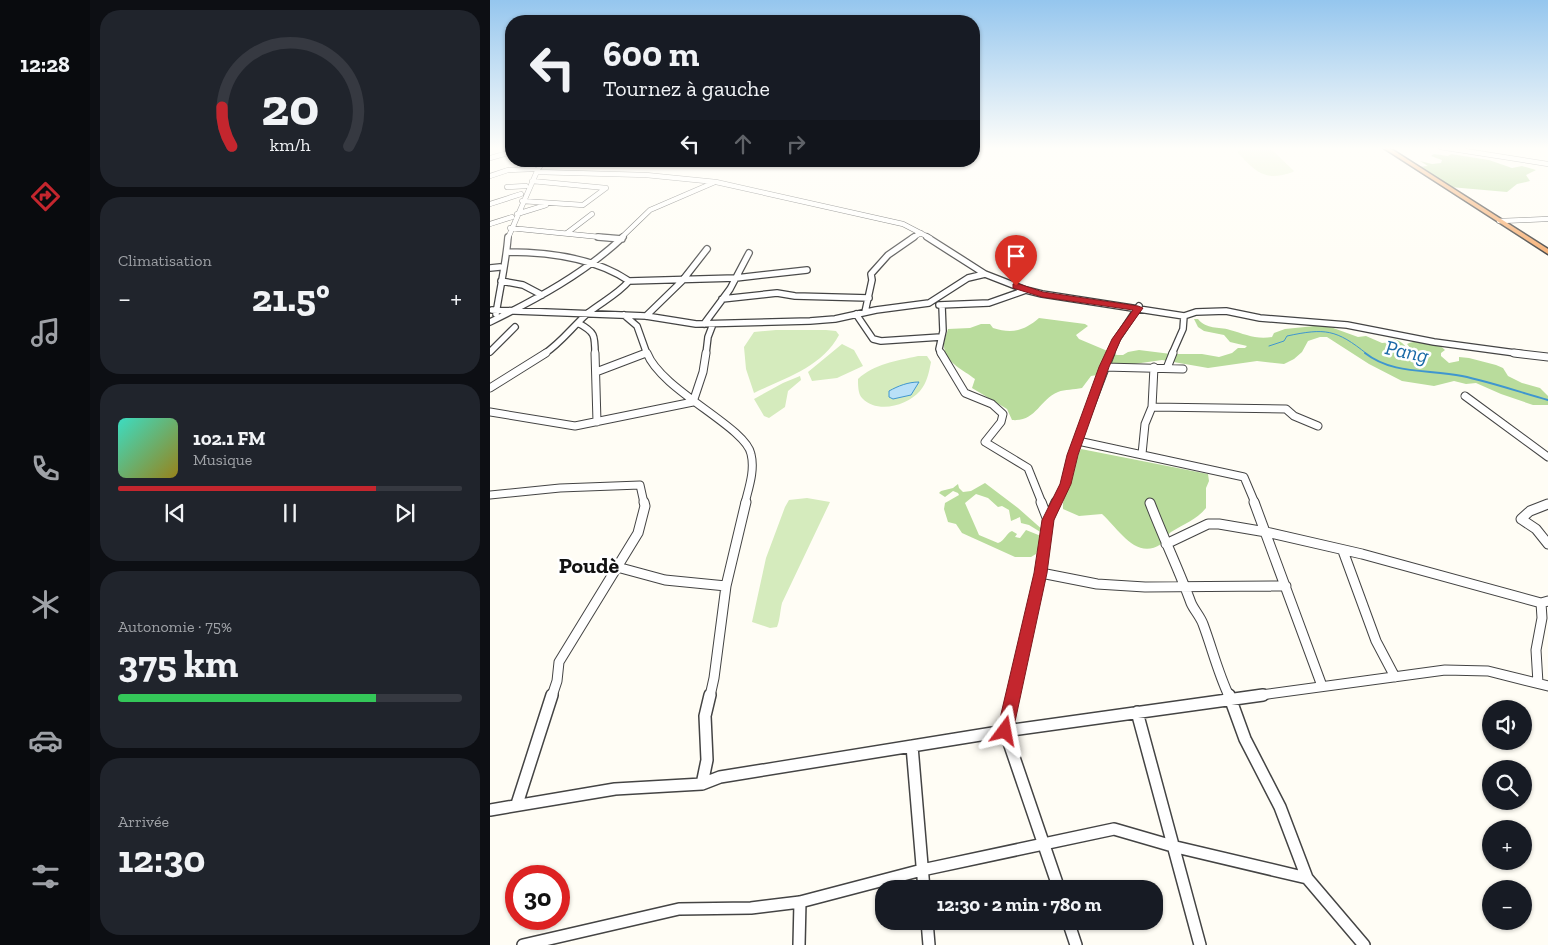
<!DOCTYPE html>
<html lang="fr">
<head>
<meta charset="utf-8">
<style>
  :root { --surface:#171b24; --page:#20242c; --text:#f1f3f6; --muted:#9ea1a6; --line:#363941; --accent:#c4262e }
  body { margin:0; font-family:"Zilla Slab",serif; background:var(--page); color:var(--text); height:100vh; display:flex; flex-direction:column; font-size:19px; white-space:nowrap }
  * { box-sizing:border-box; margin:0 }
  p { font-size:16px; color:var(--muted) }
  .icon { flex:none; width:28px; height:28px; fill:none; stroke:currentColor; stroke-width:2; stroke-linecap:round; stroke-linejoin:round }
  .map { position:relative; flex:1; overflow:hidden }
  .side { display:flex; flex-direction:column; gap:10px; padding:10px; background:#0d0f14; width:400px }
  .side>* { flex:none }
  .top-card { position:absolute; left:15px; top:15px; width:475px; height:152px; border-radius:20px; box-shadow:0 1px 4px #0004; background:#171b24; color:var(--text); overflow:hidden }
  .fabs { position:absolute; left:992px; top:700px; display:grid; gap:10px }
  .fabs a { display:grid; place-items:center; width:50px; height:50px; border-radius:50%; background:var(--surface); box-shadow:0 1px 4px #0004; font-size:25px }
  .speed { position:absolute; left:15px; top:865px; display:flex; gap:10px; font-size:25px; font-weight:700; text-align:center }
  .speed>* { display:grid; place-content:center; width:65px; height:65px; border-radius:50%; background:var(--surface); box-shadow:0 1px 4px #0004; line-height:1 }
  .speed .limit { border:8px solid #d22; background:#fff; color:#111 }
  .pin { position:absolute; display:grid; place-items:center; width:42px; height:42px; color:#fff; margin:-51px -21px; border-radius:50% 50% 50% 0; rotate:-45deg; box-shadow:0 0 5px #0007 }
  .pin .icon { rotate:45deg }
  .me { position:absolute; width:55px; margin:-28px; rotate:13deg; stroke-linejoin:round; filter:drop-shadow(0 0 4px #0008) }
  .turn { display:flex; align-items:center; gap:18px; height:105px; padding:0 15px; font-size:22px }
  .turn .icon { width:65px; height:65px; stroke-width:2.5 }
  .turn b { display:block; font-size:35px; line-height:42px }
  .lanes { display:flex; align-items:center; height:48px; padding:0 15px; background:#0003; justify-content:center; gap:25px; direction:ltr }
  .lanes .off { opacity:.35 }
  .big { font-size:38px; font-weight:800; line-height:1.1 }
  .side .tile { flex:1; display:flex; flex-direction:column; justify-content:center; gap:8px; min-width:0; padding:0 18px; border-radius:20px; background:var(--page) }
  .side .dial { align-items:center; gap:0 }
  .dial svg { height:130px; overflow:visible; fill:none; stroke:var(--line); stroke-width:7; stroke-linecap:round; text-anchor:middle }
  .dial text { fill:var(--text); stroke:none }
  .song { display:flex; align-items:center; gap:15px }
  .cover { width:60px; height:60px; border-radius:8px; background:linear-gradient(135deg,hsl(170 70% 55%),hsl(50 70% 35%)) }
  .played { height:5px; border-radius:2px; background:linear-gradient(90deg,var(--accent) 75%,var(--line) 75%) }
  .keys { display:flex; justify-content:space-around; direction:ltr }
  .heat { display:flex; justify-content:space-between; align-items:center; font-size:28px; direction:ltr }
  .charge { height:8px; border-radius:4px; background:linear-gradient(90deg,#34c759 75%,var(--line) 0) }
  .trip { position:absolute; left:385px; top:880px; width:288px; height:50px; border-radius:20px; background:var(--surface); box-shadow:0 1px 4px #0004; font-weight:800; line-height:50px; text-align:center }
  main { display:flex; flex:1; min-height:0 }
  .dock { display:flex; flex-direction:column; width:90px; justify-content:space-around; align-items:center; background:#090b0e; color:var(--muted) }
  .dock .icon { width:35px; height:35px }
  .dock .active { color:var(--accent) }
  .dock b { font-size:22px; color:var(--text) }
  .map>svg:first-child { display:block }
  .green { fill:#d5ebbd }
  .forest { fill:#b9dc9c }
  .pitch { fill:#e6f2cf }
  .water { fill:#b9e0f7; stroke:#3f96cf }
  .lines { fill:none; stroke-linecap:round; stroke-linejoin:round }
  .stream-far1 { stroke:#3f96cf; stroke-width:1 }
  .stream { stroke:#3f96cf; stroke-width:2 }
  .minor-far4-casing { stroke:#444; stroke-width:5.5 }
  .minor-far3-casing { stroke:#444; stroke-width:8 }
  .minor-far2-casing { stroke:#444; stroke-width:9 }
  .minor-far1-casing { stroke:#444; stroke-width:11 }
  .minor-casing { stroke:#444; stroke-width:14 }
  .highway-casing { stroke:#222; stroke-width:3 }
  .minor-far4 { stroke:#fff; stroke-width:4.5 }
  .minor-far3 { stroke:#fff; stroke-width:5.5 }
  .minor-far2 { stroke:#fff; stroke-width:7 }
  .minor-far1 { stroke:#fff; stroke-width:9 }
  .minor { stroke:#fff; stroke-width:11 }
  .highway { fill:#f5a25d; fill-rule:evenodd }
  .route { fill:#c4262e; stroke:#7f191e }
  .labels { text-anchor:middle; dominant-baseline:central; stroke-width:5; stroke-linejoin:round; paint-order:stroke }
  .water-label { font-size:21px; font-style:italic; fill:#1768a6; stroke:#fff }
  .quarter-label { font-size:22px; font-weight:bold; fill:#111; stroke:#fff }
</style>
</head>
<body>
<main>
<nav class="dock">
<b>12:28</b>
<svg class="icon active" aria-label="directions" viewBox="0 0 24 24"><path d="M12 3l9 9-9 9-9-9zM9 14v-3h6M13 9l2 2-2 2"/></svg>
<svg class="icon" aria-label="music" viewBox="0 0 24 24"><path d="M9 18V5l10-2v13"/><circle cx="6" cy="18" r="3"/><circle cx="16" cy="16" r="3"/></svg>
<svg class="icon" aria-label="phone" viewBox="0 0 24 24"><path d="M5 4h4l2 5-3 2q2 4 5 5l2-3 5 2v4C11 20 4 13 5 4z"/></svg>
<svg class="icon" aria-label="climate" viewBox="0 0 24 24"><path d="M12 3v18M4 7l16 10M4 17L20 7"/></svg>
<svg class="icon" aria-label="car" viewBox="0 0 24 24"><path d="M5 17H2v-5l4-1 3-4h7l3 4 3 1v5h-3M9 17h6M6 11h13"/><circle cx="7" cy="17" r="2"/><circle cx="17" cy="17" r="2"/></svg>
<svg class="icon" aria-label="filters" viewBox="0 0 24 24"><path d="M4 7h16M4 17h16"/><circle cx="9" cy="7" r="2"/><circle cx="15" cy="17" r="2"/></svg>
</nav>
<section class="side">
<div class="tile dial"><svg viewBox="0 0 100 80">
<path d="M14 69A42 42 0 1 1 86 69"/>
<path d="M14 69A42 42 0 0 1 8 45" stroke="#c4262e"/>
<text x="50" y="56" font-size="32" font-weight="700">20</text>
<text x="50" y="72" font-size="11">km/h</text>
</svg></div>
<div class="tile"><p>Climatisation</p>
<div class="heat"><a>−</a><b class="big">21.5°</b><a>+</a></div>
</div>
<div class="tile">
<div class="song"><i class="cover"></i><div><b>102.1 FM</b><p>Musique</p></div></div>
<div class="played"></div>
<div class="keys"><svg class="icon" aria-label="previous" viewBox="0 0 24 24"><path d="M18 5L8 12l10 7zM5 5v14"/></svg><svg class="icon" aria-label="pause" viewBox="0 0 24 24"><path d="M8 5v14M16 5v14"/></svg><svg class="icon" aria-label="next" viewBox="0 0 24 24"><path d="M6 5l10 7-10 7zM19 5v14"/></svg></div>
</div>
<div class="tile"><p>Autonomie · 75%</p><b class="big">375 km</b><div class="charge"></div></div>
<div class="tile"><p>Arrivée</p><b class="big">12:30</b></div>
</section>
<div class="map">
<svg width="1058" height="945" viewBox="0 0 1058 945">
  <rect width="100%" height="100%" fill="#fffdf5"/>
  <path class="green" d="M336 330 346 331 349 335C332 367 295 378 264 393L256 369 254 347 264 332 286 330Z
    M352 344 364 350 373 366 347 378 322 381 318 372Z
    M428 356H437L441 362C439 372 437 383 430 391 417 406 387 414 372 398 368 394 368 385 368 379 384 364 406 361 428 356Z
    M310 376 311 380 298 391 295 407 279 418 274 416 264 399 293 383Z
    M317 498 340 502 292 603C290 611 290 620 287 627L280 628 262 622 276 558 295 507 299 500Z"/>
  <path class="forest" d="M944 154 958 156 961 154 999 160 1022 168 1032 166 1046 170 1036 175 1040 181 1027 184 1017 192 960 187 928 167 938 166 930 161 942 164 951 163 952 160 941 156Z
    M549 318 595 324 598 326 586 335 589 339 627 355H633L638 352 649 350 681 354H712L729 357 742 353 748 348H755L757 346 740 342 734 335 714 331 708 327 704 319H708C717 330 728 326 740 330 755 334 766 340 782 337L784 333 795 329 835 325 868 337 876 336 892 343 902 342 899 339C906 338 914 343 917 349L916 354 923 356 925 354 917 344C928 339 947 342 955 350L951 353V356L959 363 969 361V357L979 358 1006 365 1013 368 1018 376 1032 383 1050 388 1058 396V405H1043L1011 394 986 383 976 384 964 381 944 386 912 381 879 364 837 337H830L818 341 812 352 804 359 794 364 767 361 718 368 672 360 630 366 612 361 607 375 601 376 592 388C584 390 575 389 568 392 549 400 546 422 522 420L517 409 482 388 485 379C474 370 453 362 454 344 454 339 457 334 458 329L480 328 491 324H500L503 328C522 334 534 331 549 318Z
    M591 449 718 474 719 481 716 488V508C706 520 694 524 681 532 677 535 675 541 671 544 646 561 628 528 612 514L589 516 573 509C572 497 578 491 582 479 586 469 585 459 591 449Z
    M495 483 528 508 554 531 552 533 539 525 531 523 530 517 521 521 519 510 512 506 508 507 498 498 486 494 475 503 489 535 508 543C515 541 516 533 522 531L527 534 525 537 530 538 536 530 551 536V543L546 554 541 557H525L472 533 466 524 458 522 454 509 455 503 469 495 468 493 463 491 455 497 449 493 451 491 463 488 468 484 469 488 473 492 481 491Z"/>
  <path class="pitch" d="M769 148 783 151 804 171 803 172C774 182 766 172 747 152L752 149Z"/>
  <path class="water" d="M429 382 421 395 403 399 399 397V391C408 386 418 382 429 382Z"/>
  <g class="lines">
    <path class="stream-far1" d="M779 346 794 341 797 336C835 328 846 329 877 354"/>
    <path class="stream" d="M875 353C903 375 939 369 972 376 1001 382 1029 392 1058 400"/>
    <g class="minor-far4-casing">
      <path id="minor-far4" d="M950 147 1058 164
        M0 158 21 152
        M47 172 156 175 226 182 413 224 440 238
        M0 176 18 170 44 169
        M42 181 116 188
        M17 187 36 186
        M32 201 93 205 116 188
        M0 204 31 194
        M27 214 56 205
        M1009 221 1058 219
        M0 224 22 217
        M20 228 120 238
        M77 233 102 214
        M18 238 48 169 54 161
        M131 238 160 210 225 182
        M422 238 431 233"/>
    </g>
    <g class="minor-far3-casing">
      <path id="minor-far3" d="M108 237 132 239
        M437 237 495 274 536 290 552 294 694 316 706 312 736 311 770 318 857 325 944 342 1033 354
        M17 252C57 252 105 258 139 281 128 294 112 302 98 313 83 326 71 343 54 354
        M0 268 10 267
        M11 281 33 285 52 295
        M139 281 246 278 317 270
        M232 299 287 293 305 296 379 298
        M449 305 499 303 536 290
        M2 310 156 316 206 324 320 321 345 319 386 310 439 303 478 278 495 274
        M375 312 382 280 381 274 398 255 424 237
        M6 314C10 288 16 263 18 237
        M366 314 383 339 391 341 451 337
        M134 315 147 326 157 354
        M156 316 192 281 217 249
        M0 322C47 299 95 273 133 237
        M88 323C105 332 105 335 105 354
        M214 324 240 289 259 253
        M0 352 25 327
        M154 354 156 353
        M216 354 218 337 223 324
        M451 354 449 349 453 331 452 306
        M620 354 627 339 649 306
        M682 354 693 329 694 316"/>
    </g>
    <g class="minor-far2-casing">
      <path id="minor-far2" d="M105 353 107 422
        M157 353C171 390 256 427 261 454 265 470 259 487 255 503
        M451 353 475 393 502 404 513 414 511 422 495 442 538 468 552 503
        M1024 353 1058 357
        M614 367 693 369
        M677 368 683 353
        M106 372 156 353
        M0 388 56 353
        M975 396 1058 457
        M662 407 796 409 804 416 828 426
        M0 412 85 426 203 402 213 372 216 353
        M588 441 754 477 765 503
        M652 454 655 424 662 407 664 367
        M0 495 70 488 150 485 154 503
        M566 503 575 484 582 455 621 353"/>
    </g>
    <g class="minor-far1-casing">
      <path id="minor-far1" d="M551 502 558 520
        M764 502 832 686
        M660 503C673 537 689 570 701 603 704 610 710 616 713 624 722 648 728 673 739 696
        M1058 504 1040 511 1031 519 1046 529 1058 544
        M676 544 718 524H729L776 532 872 554 1051 603 1058 601
        M853 551 886 641 905 677
        M127 567 175 580 236 586
        M551 573 607 584 655 587 796 586
        M1048 683 1046 650 1052 618 1051 603
        M62 696 67 681 69 662 148 533 155 506 154 502
        M220 696 224 678 236 586 256 502
        M523 696 551 573 558 520 566 502
        M764 696 955 670 998 671 1058 686"/>
    </g>
    <g class="minor-casing">
      <path id="minor" d="M523 695 515 731 569 889
        M739 695 755 739 790 807 817 878 874 945
        M647 712 710 945
        M422 746 434 889
        M212 784 217 760 215 716 220 695
        M27 804 62 695
        M0 810 125 789 212 784 230 777 515 731 773 695
        M437 921 439 945
        M578 921 586 945
        M33 945 189 909 261 908 310 902 432 870 624 829 686 847 817 878
        M309 945 310 902"/>
    </g>
    <g class="highway-casing">
      <path id="highway" d="M892 147H898L1058 249V254Z"/>
    </g>
    <use href="#minor-far4" class="minor-far4"/>
    <use href="#minor-far3" class="minor-far3"/>
    <use href="#minor-far2" class="minor-far2"/>
    <use href="#minor-far1" class="minor-far1"/>
    <use href="#minor" class="minor"/>
    <use href="#highway" class="highway"/>
  </g>
  <linearGradient id="sky" x2="0" y2="1"><stop stop-color="#95c6ee"/><stop offset="0.53" stop-color="#fffefa"/><stop offset="1" stop-color="#fffefa" stop-opacity="0"/></linearGradient>
  <rect width="1058" height="280" fill="url(#sky)"/>
  <path class="route" d="M526 283 553 292 648 306 653 308 631 339 619 367 588 455 581 484 564 520 557 573 523 731 521 736 515 739 510 736 507 731 544 573 552 520 570 484 577 455 609 367 622 339 643 310 552 297 523 288V284Z"/>
  <g class="labels">
    <g class="water-label">
      <text transform="translate(917 351) rotate(12)">Pang</text>
    </g>
    <g class="quarter-label">
      <text x="99" y="565">Poudè</text>
    </g>
  </g>
</svg>
<div class="fabs">
<a><svg class="icon" aria-label="sound" viewBox="0 0 24 24"><path d="M4 9h4l5-4v14l-5-4H4zM17 9q2 3 0 6"/></svg></a>
<a><svg class="icon" aria-label="search" viewBox="0 0 24 24"><circle cx="10" cy="10" r="6"/><path d="M15 15l6 6"/></svg></a>
<a>+</a>
<a>−</a>
</div>
<div class="speed"><div class="limit">30</div></div>
<div class="pin" style="left:526px;top:286px;background:#d93025"><svg class="icon" aria-label="arrive" viewBox="0 0 24 24"><path d="M6 21V4h12l-3 4 3 4H6"/></svg></div>
<svg class="me" style="left:515px;top:731px" viewBox="-20 -20 40 40"><path d="M0-17L14 15 0 8-14 15z" fill="#c4262e" stroke="#fff" stroke-width="4"/></svg>
<div class="trip">12:30 · 2 min · 780 m</div>
<div class="top-card">
<div class="turn"><svg class="icon" aria-label="left" viewBox="0 0 24 24"><path d="M17 20v-9H6M10 6l-5 5 5 5"/></svg><div><b>600 m</b>Tournez à gauche</div></div>
<div class="lanes"><svg class="icon" aria-label="left" viewBox="0 0 24 24"><path d="M17 20v-9H6M10 6l-5 5 5 5"/></svg><svg class="icon off" aria-label="ahead" viewBox="0 0 24 24"><path d="M12 20V5M6 11l6-6 6 6"/></svg><svg class="icon off" aria-label="right" viewBox="0 0 24 24"><path d="M7 20v-9h11M14 6l5 5-5 5"/></svg></div>
</div>
</div>
</main>
</body>
</html>
